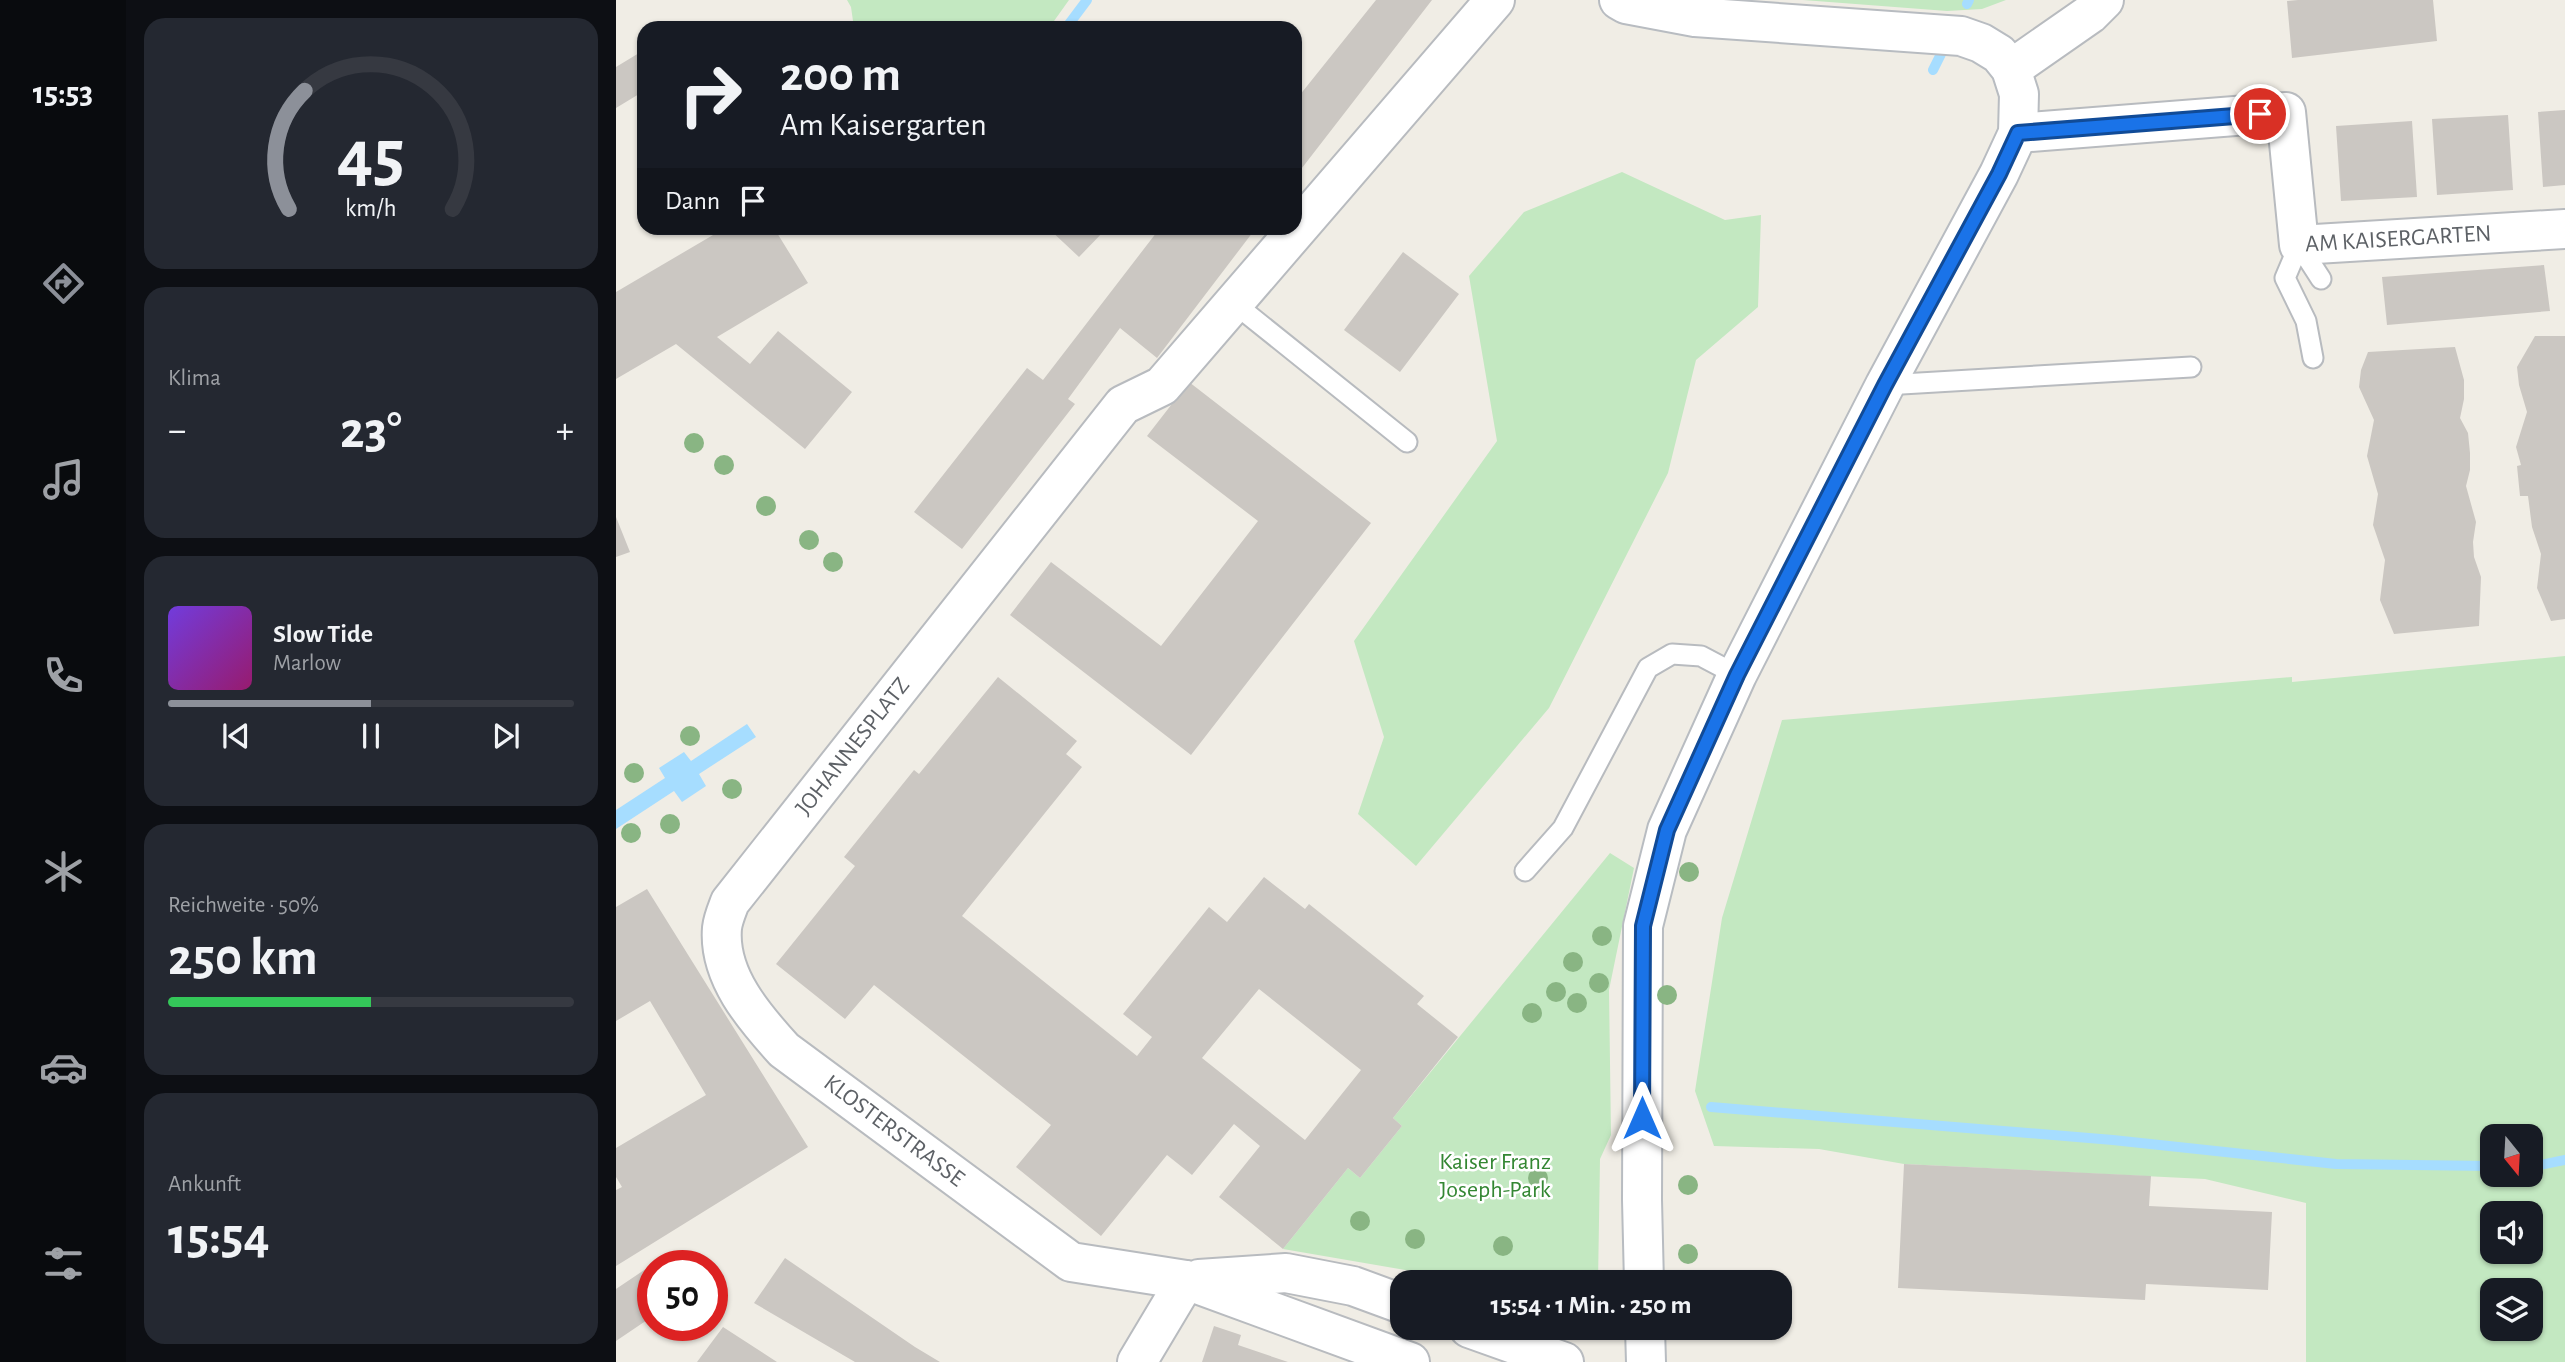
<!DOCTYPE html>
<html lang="de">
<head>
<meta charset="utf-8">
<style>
  :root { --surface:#171b24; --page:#242831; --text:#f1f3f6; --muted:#9ea1a6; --line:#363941; --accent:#8c9099 }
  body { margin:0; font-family:"Alegreya Sans",sans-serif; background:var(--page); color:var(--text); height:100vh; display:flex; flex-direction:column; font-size:26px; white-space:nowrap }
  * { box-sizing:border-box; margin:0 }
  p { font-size:23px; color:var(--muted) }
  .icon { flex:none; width:38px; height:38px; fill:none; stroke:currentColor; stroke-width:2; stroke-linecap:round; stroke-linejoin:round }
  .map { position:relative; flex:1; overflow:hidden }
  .side { display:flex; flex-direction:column; gap:18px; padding:18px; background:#0d0f14; width:490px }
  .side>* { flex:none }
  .hud { position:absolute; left:21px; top:21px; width:665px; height:214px; border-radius:21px; box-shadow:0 2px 5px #0004; background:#171b24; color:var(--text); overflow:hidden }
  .needle { width:46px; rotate:162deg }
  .buttons { position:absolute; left:1864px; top:1124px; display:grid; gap:14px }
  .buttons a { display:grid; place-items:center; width:63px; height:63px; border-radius:14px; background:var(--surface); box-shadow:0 2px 5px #0004; font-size:35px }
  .speed { position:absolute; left:21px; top:1250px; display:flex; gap:14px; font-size:35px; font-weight:700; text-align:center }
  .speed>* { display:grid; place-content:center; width:91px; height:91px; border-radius:50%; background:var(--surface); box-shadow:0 2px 5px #0004; line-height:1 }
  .speed .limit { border:10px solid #d22; background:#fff; color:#111 }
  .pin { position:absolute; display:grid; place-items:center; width:60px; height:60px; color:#fff; margin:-30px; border:4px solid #fff; border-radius:50%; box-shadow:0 2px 7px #0007 }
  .me { position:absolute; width:77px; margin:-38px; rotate:0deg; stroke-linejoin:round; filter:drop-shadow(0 0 5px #0008) }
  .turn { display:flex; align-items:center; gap:24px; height:147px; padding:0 28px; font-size:32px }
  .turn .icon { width:91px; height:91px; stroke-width:2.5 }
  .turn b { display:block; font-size:49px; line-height:60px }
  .then { display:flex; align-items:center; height:66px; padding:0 28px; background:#0003; gap:14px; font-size:26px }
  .big { font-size:52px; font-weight:700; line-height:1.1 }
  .side .tile { flex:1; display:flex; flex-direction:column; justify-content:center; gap:10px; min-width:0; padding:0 24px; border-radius:21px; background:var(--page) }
  .side .dial { align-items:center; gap:0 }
  .dial svg { height:182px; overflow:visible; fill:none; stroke:var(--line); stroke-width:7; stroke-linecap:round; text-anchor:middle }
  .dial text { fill:var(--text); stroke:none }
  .song { display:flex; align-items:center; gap:21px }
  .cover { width:84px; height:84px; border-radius:10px; background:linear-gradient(135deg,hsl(260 70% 55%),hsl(320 70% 35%)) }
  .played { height:7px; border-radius:4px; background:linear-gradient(90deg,var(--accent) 50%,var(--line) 50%) }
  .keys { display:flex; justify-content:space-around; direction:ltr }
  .heat { display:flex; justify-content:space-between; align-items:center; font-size:38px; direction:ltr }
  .charge { height:10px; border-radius:5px; background:linear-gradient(90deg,#34c759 50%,var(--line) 0) }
  .trip { position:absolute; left:774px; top:1270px; width:402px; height:70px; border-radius:21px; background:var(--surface); box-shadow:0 2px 5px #0004; font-weight:700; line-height:70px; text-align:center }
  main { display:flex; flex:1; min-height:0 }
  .menu { display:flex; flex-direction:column; width:126px; justify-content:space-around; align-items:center; background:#090b0e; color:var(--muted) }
  .menu .icon { width:49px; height:49px }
  .menu .current { color:var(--accent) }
  .menu b { font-size:32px; color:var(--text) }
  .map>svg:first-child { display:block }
  .green { fill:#c3e8c1; fill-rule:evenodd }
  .water { fill:#a6ddff }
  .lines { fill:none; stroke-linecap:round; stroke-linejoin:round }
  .stream { stroke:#a6ddff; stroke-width:10 }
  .building { fill:#cbc7c2; fill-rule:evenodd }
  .service-casing { stroke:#b8bbbf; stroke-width:23 }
  .minor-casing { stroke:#b8bbbf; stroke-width:42 }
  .secondary-casing { stroke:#b8bcc1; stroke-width:42 }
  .service { stroke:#fff; stroke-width:19 }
  .minor { stroke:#fff; stroke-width:38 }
  .secondary { stroke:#fff; stroke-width:38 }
  .tree { fill:#89b583 }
  .route-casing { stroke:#114b97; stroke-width:18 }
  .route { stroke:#1a73e8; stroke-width:12 }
  .labels { text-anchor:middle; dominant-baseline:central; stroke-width:5; stroke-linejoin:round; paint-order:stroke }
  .street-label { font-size:24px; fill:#5d6166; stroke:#fff }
  .park-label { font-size:24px; fill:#348733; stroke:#fff }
</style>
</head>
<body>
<main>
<nav class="menu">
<b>15:53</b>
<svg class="icon current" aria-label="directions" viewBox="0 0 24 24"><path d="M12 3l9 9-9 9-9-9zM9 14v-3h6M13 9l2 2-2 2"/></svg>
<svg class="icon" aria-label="music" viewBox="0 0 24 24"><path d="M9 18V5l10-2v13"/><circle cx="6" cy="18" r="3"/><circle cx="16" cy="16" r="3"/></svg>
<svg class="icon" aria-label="phone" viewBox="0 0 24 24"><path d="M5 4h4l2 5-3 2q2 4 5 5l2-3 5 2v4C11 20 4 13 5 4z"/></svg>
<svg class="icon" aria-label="climate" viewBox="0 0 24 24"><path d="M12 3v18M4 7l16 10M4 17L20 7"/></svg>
<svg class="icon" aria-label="car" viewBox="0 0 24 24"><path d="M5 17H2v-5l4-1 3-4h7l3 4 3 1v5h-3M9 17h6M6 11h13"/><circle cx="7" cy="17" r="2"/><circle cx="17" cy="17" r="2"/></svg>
<svg class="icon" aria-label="filters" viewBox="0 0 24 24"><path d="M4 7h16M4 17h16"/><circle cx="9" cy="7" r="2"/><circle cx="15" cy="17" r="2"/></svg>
</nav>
<section class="side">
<div class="tile dial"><svg viewBox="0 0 100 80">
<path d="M14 69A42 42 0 1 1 86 69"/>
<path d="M14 69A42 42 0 0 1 21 17" stroke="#8c9099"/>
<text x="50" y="56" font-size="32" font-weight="700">45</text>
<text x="50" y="72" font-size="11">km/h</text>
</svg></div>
<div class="tile"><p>Klima</p>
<div class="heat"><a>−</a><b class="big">23°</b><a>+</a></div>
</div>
<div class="tile">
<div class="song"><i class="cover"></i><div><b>Slow Tide</b><p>Marlow</p></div></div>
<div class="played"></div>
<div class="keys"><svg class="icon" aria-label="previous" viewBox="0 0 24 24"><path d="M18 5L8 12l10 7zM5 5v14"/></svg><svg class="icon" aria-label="pause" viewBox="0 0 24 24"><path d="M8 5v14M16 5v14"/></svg><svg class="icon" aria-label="next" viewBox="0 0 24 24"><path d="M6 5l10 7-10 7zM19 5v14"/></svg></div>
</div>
<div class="tile"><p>Reichweite · 50%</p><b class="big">250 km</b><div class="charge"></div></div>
<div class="tile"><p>Ankunft</p><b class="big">15:54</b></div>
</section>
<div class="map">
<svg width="1949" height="1362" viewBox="0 0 1949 1362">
  <rect width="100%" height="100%" fill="#f0ede5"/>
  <path class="green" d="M231 0H453L433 28H238L235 7Z
    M1187 0H1390L1366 9 1331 11Z
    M1006 172 1109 220 1145 215 1142 307 1080 360 1052 473 933 708 800 866 742 814 768 737 738 641 881 441 853 276 908 212Z
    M1949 656V1362H1690V1203L1589 1179 1288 1164 1203 1149 1098 1146 1079 1091 1106 918 1166 720 1676 677V682ZM1876 1136H1914V1174H1876ZM1876 1213H1914V1251H1876ZM1876 1290H1914V1328H1876Z
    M994 853 1018 868 993 990 995 1135 984 1159 982 1283H844L830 1277 667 1249 732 1168 744 1178 786 1126 777 1118Z"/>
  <path class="water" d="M131 724 140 737 83 774 90 786 66 802 58 791 0 829V810L49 778 43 768 68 752 75 761Z"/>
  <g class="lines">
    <path class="stream" d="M1351 4 1353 0
      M450 28 471 0
      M1317 70 1325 54
      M1095 1107 1497 1140 1720 1164 1876 1166
      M1914 1167 1949 1160"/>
  </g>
  <path class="building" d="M760 0H816L679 177V101Z
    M1682 0H1817L1821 41 1676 58 1671 1Z
    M28 50V91L0 108V67Z
    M1949 110V185L1927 187 1922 112Z
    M1892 115 1897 190 1821 195 1816 119Z
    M1796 121 1801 197 1725 201 1720 126Z
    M109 228H158L192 283 101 337 134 364 162 331 236 392 189 449 60 344 0 379V292Z
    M432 228H491L463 257Z
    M544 228H640L541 358 504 328 452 399 459 404 346 549 298 512 411 368 427 380Z
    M787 252 843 294 784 372 728 330Z
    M1928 265 1934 311 1771 325 1766 277Z
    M1919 336H1949V619L1935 621 1921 588 1925 554 1916 527 1912 496H1904L1901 466 1905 465 1900 447 1911 412 1903 385 1901 367Z
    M1839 347 1848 380V399L1844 418 1852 433 1854 453V470L1850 486 1860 522 1857 542 1858 557 1865 577 1863 626 1778 634 1764 600 1769 560 1757 525 1762 494 1751 456 1758 420 1743 387 1745 370 1752 352Z
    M573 382 755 523 575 755 394 615 435 562 545 646 642 521 531 436Z
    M0 517 14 552 0 557Z
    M382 677 461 741 450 754 466 767 346 916 521 1056 536 1037 507 1014 593 907 611 922 648 877 689 909 693 904 808 996 801 1004 842 1037 777 1118 786 1126 744 1178 732 1168 667 1249 603 1197 644 1146 618 1124 576 1175 551 1155 485 1236 400 1167 435 1125 258 985 229 1019 160 964 239 866 228 857 298 770 303 774ZM643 989 745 1070 689 1140 586 1058Z
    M31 889 192 1147 0 1266V1190L6 1187 0 1177V1148L90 1095 34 1001 0 1021V907Z
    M1288 1164 1535 1176 1533 1206 1656 1212 1652 1290 1530 1284 1529 1300 1282 1288Z
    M46 1258 51 1265H37V1316L0 1341V1289Z
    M169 1258 299 1347 324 1362H239L138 1303Z
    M598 1326 625 1335 622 1345 672 1362H586Z
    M107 1327 161 1362H81Z"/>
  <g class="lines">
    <g class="service-casing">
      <path id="service" d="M1683 245 1669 278 1690 321 1697 358
        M1683 245 1705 279
        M619 304 791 442
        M1269 385 1575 367
        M909 871 947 828 1032 668 1056 654 1085 656 1121 675"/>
    </g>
    <g class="minor-casing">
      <g id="minor">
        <path d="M1395 69 1474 14 1488 0"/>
        <path id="s1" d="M1402 133 1670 112 1683 245 1949 229"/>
        <path d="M583 1279 670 1273 737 1286 786 1304"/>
        <path d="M853 1328 948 1362"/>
        <path d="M521 1362 570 1280"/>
        <path id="s2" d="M794 1362 570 1280 455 1262 168 1050C138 1017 102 976 106 928 107 919 111 910 114 902L507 405 546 386 879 0"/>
      </g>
    </g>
    <g class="secondary-casing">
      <path id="secondary" d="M1003 0 1010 4 1079 17 1345 36 1365 43 1383 54 1395 69 1403 94 1402 133 1383 174 1269 385 1121 675 1051 830 1027 926 1026 1200 1028 1283
        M1029 1328 1030 1362"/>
    </g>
    <use href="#service" class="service"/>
    <use href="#minor" class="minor"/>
    <use href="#secondary" class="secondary"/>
  </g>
  <g class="tree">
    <circle cx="78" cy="443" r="10"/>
    <circle cx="108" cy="465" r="10"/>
    <circle cx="150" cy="506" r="10"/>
    <circle cx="193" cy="540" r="10"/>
    <circle cx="217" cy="562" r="10"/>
    <circle cx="74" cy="736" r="10"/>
    <circle cx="18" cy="773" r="10"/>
    <circle cx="116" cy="789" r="10"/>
    <circle cx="54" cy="824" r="10"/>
    <circle cx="15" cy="833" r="10"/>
    <circle cx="1073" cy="872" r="10"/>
    <circle cx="986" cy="936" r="10"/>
    <circle cx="957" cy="962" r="10"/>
    <circle cx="983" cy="983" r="10"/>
    <circle cx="940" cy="992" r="10"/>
    <circle cx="1051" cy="995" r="10"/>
    <circle cx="961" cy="1003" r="10"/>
    <circle cx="916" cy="1013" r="10"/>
    <circle cx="922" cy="1178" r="10"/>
    <circle cx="1072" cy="1185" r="10"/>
    <circle cx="744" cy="1221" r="10"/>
    <circle cx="799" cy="1239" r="10"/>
    <circle cx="887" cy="1246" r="10"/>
    <circle cx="1072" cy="1254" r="10"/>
  </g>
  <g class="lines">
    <g class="route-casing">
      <path id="route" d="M1026 1118 1027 926 1051 830 1121 675 1269 385 1383 174 1402 133 1644 114"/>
    </g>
    <use href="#route" class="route"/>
  </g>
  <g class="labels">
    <g class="street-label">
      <text stroke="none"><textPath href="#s1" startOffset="502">AM KAISERGARTEN</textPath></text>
      <text stroke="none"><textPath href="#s2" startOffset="1078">JOHANNESPLATZ</textPath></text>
      <text transform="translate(278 1131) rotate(37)">KLOSTERSTRASSE</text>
    </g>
    <g class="park-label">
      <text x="879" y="1162">Kaiser Franz<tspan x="879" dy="28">Joseph-Park</tspan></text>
    </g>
  </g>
</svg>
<div class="buttons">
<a><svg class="needle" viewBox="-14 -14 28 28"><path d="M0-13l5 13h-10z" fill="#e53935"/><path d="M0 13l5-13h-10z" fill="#9ea1a6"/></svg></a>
<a><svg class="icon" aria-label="sound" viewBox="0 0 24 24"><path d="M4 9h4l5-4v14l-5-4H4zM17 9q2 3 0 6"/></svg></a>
<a><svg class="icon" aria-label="layers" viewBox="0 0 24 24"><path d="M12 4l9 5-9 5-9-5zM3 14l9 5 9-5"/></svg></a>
</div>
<div class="speed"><div class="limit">50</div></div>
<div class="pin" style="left:1644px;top:114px;background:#d93025"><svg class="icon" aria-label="arrive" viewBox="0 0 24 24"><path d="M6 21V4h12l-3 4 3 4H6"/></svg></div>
<svg class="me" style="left:1026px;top:1118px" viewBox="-20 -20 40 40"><path d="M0-17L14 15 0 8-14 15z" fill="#1a73e8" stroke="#fff" stroke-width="4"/></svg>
<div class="trip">15:54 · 1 Min. · 250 m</div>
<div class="hud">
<div class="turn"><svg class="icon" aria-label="right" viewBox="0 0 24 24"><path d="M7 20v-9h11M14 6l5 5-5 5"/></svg><div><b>200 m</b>Am Kaisergarten</div></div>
<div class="then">Dann<svg class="icon" aria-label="arrive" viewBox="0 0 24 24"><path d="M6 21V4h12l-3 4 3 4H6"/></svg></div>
</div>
</div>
</main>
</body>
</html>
